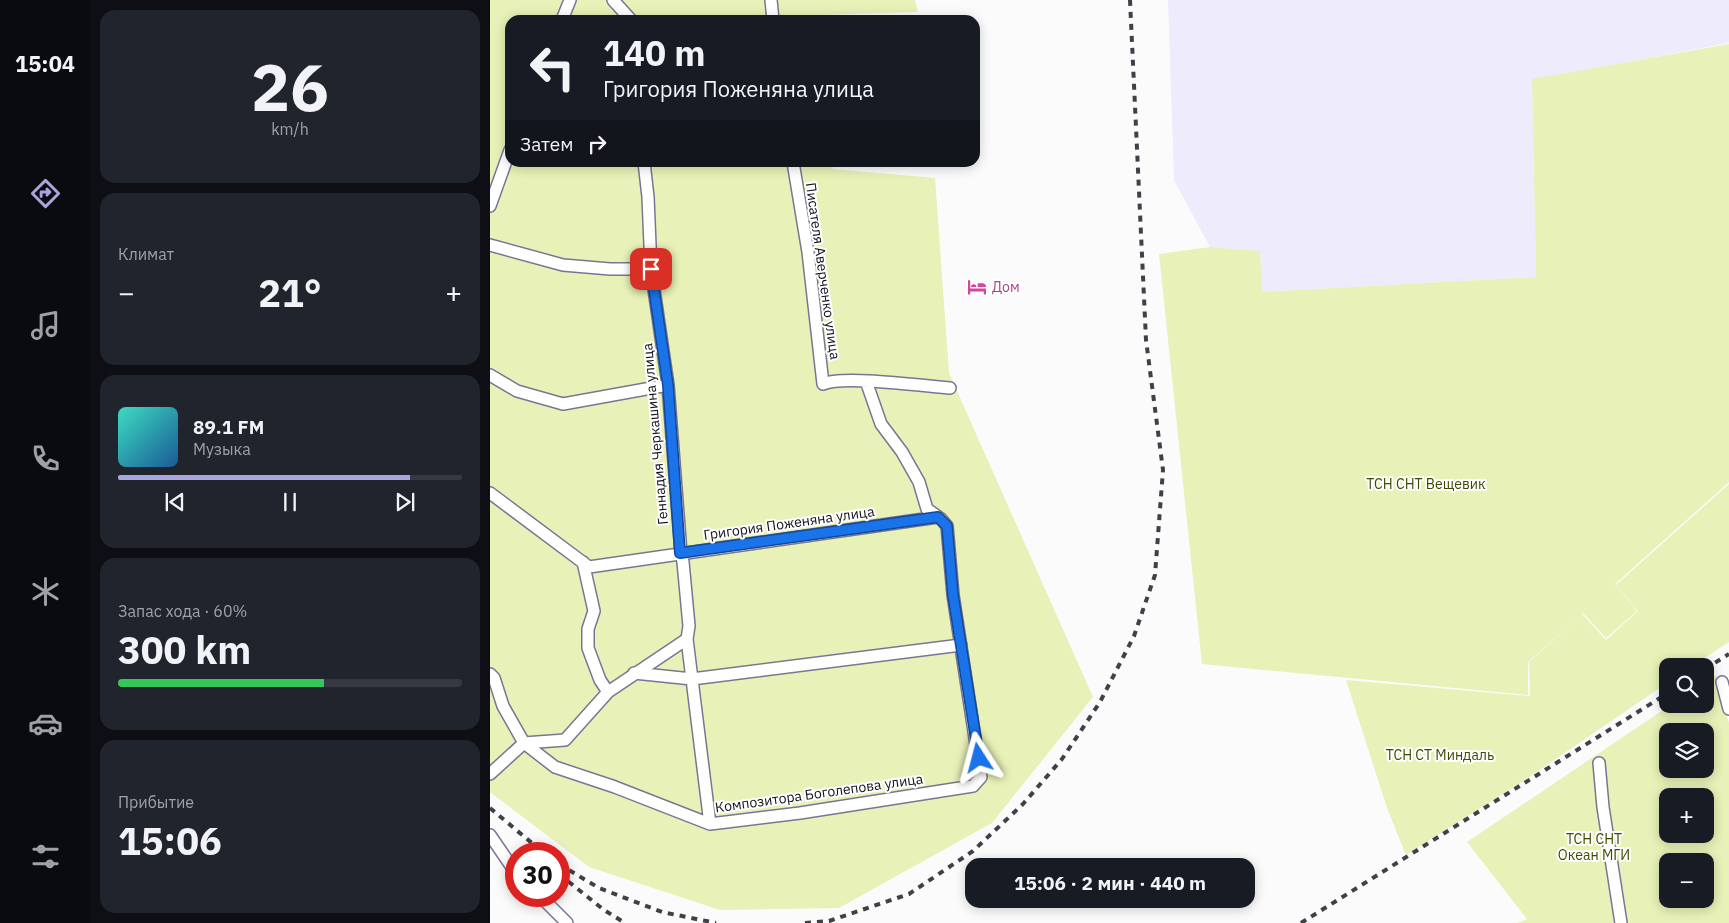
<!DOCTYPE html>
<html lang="ru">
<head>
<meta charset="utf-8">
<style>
  :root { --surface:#171b24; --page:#20242c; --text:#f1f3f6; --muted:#9ea1a6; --line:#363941; --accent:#a9a6dd }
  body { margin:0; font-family:"IBM Plex Sans",sans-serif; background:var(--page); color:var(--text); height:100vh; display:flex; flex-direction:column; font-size:19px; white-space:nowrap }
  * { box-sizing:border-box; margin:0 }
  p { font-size:16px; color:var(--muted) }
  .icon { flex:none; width:28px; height:28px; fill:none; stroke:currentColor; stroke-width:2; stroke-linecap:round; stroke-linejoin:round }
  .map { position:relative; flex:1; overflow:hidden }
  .details { display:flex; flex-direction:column; gap:10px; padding:10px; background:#0d0f14; width:400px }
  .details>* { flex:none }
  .top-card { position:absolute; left:15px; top:15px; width:475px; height:152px; border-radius:15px; box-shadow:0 2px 12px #0003; background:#171b24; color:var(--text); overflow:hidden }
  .tools { position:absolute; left:1169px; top:658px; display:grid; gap:10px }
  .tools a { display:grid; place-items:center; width:55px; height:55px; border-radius:10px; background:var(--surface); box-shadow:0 2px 12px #0003; font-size:25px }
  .speed { position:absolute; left:15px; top:842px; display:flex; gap:10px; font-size:25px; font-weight:700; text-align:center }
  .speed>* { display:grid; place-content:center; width:65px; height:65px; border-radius:50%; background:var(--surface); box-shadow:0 2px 12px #0003; line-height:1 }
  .speed .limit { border:8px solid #d22; background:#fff; color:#111 }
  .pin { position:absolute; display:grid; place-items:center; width:42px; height:42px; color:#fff; margin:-21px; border-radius:10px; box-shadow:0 2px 8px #0006 }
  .me { position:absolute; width:55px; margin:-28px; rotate:351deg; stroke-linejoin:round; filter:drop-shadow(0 0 4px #0008) }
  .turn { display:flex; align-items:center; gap:18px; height:105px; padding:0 15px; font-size:22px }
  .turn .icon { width:65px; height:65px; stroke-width:2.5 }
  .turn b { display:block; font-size:35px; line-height:42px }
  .then { display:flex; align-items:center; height:48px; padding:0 15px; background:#0003; gap:10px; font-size:19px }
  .big { font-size:38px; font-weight:700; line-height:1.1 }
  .details .card { flex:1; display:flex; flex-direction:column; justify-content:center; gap:8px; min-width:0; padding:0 18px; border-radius:15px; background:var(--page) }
  .details .dial { align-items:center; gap:0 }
  .dial b { font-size:65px; line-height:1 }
  .song { display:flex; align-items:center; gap:15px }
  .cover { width:60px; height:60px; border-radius:8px; background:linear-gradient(135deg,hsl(170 70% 55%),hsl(210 70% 35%)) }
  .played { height:5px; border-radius:2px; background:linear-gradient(90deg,var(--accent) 85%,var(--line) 85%) }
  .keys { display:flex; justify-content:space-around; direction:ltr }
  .heat { display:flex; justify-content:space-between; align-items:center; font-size:28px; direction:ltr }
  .charge { height:8px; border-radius:4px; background:linear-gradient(90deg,#34c759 60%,var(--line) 0) }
  .trip { position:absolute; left:475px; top:858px; width:290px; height:50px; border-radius:15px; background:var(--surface); box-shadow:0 2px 12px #0003; font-weight:700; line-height:50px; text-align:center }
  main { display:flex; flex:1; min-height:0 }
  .dock { display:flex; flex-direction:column; width:90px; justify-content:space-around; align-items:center; background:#090b0e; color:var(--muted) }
  .dock .icon { width:35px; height:35px }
  .dock .on { color:var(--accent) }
  .dock b { font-size:22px; color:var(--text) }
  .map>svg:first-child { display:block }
  .built { fill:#eeebfc }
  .green { fill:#e8f1b7; fill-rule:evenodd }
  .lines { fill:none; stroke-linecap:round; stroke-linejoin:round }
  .minor-casing { stroke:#7b7594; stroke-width:14 }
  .minor { stroke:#fff; stroke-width:11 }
  .rail { stroke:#423f49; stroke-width:4; stroke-dasharray:6 6; stroke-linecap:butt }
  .route-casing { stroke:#114b97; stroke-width:12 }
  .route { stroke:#1a73e8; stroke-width:9 }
  .labels { text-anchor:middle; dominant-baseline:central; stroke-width:4; stroke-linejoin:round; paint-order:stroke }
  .street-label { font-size:14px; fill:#120f1b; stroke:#fff }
  .hotel-label { font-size:14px; fill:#b23c85; stroke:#fff; text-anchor:start }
  .park-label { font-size:14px; fill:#434902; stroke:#fff }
</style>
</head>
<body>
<main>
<nav class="dock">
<b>15:04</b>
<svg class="icon on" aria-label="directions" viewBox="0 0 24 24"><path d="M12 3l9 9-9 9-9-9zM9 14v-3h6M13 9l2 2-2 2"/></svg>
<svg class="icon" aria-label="music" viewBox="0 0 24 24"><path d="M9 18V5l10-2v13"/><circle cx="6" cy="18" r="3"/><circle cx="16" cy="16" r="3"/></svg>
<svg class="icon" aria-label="phone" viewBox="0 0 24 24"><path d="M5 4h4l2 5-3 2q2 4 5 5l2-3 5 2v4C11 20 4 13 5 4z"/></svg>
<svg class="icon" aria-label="climate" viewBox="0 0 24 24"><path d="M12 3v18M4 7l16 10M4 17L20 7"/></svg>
<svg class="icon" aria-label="car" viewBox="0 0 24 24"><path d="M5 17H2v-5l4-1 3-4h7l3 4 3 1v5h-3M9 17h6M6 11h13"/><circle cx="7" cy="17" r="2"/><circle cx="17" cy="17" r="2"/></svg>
<svg class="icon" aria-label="filters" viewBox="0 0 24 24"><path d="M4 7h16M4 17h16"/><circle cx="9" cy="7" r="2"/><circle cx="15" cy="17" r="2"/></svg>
</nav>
<section class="details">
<div class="card dial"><b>26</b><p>km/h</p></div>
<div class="card"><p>Климат</p>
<div class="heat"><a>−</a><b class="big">21°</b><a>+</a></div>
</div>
<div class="card">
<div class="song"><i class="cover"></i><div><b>89.1 FM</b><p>Музыка</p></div></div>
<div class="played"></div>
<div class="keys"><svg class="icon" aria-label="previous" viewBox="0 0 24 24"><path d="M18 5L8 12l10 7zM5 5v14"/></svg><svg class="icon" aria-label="pause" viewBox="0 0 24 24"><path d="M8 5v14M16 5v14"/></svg><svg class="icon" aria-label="next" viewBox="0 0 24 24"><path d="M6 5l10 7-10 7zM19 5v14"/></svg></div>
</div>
<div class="card"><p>Запас хода · 60%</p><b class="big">300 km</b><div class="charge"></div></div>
<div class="card"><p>Прибытие</p><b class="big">15:06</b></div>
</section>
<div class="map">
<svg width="1239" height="923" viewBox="0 0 1239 923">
  <rect width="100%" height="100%" fill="#fbfbfb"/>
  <path class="built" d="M678 0H1239V43L1042 80 1046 277 771 292 770 251 720 247 684 180Z"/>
  <path class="green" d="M0 0H425L428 12 332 15V20H20V162H343V169L445 178 459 373 603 697 502 823 349 908 230 910 99 867 0 792Z
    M1239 44V482L1125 584 1147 611 1116 638 1093 613 1038 662V695L712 664 669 254 720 247 770 251 772 292 1046 277 1042 79Z
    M1239 484V642L1202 666H1178L1177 683 1035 780 916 855 897 808 856 680 1040 696 1039 662 1092 614 1116 640 1148 611 1126 585Z
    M1225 675 1239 723V923H1027L1037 919 977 842 1182 704H1215V682ZM1178 731H1215V769H1178ZM1178 796H1215V834H1178ZM1178 861H1215V899H1178Z"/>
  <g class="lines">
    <g class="minor-casing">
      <path id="minor" d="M123 0 141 20
        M281 0 283 20
        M72 20 80 0
        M303 162 318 252 333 384C353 375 434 386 460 388
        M0 206 20 150
        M0 245 73 265 120 269H161
        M0 375 27 391 73 404 178 385
        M0 493 99 567 448 517
        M93 562 104 611 98 629V648L110 680 118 692
        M197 639 220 824
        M144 673 202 679 471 645
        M0 674 4 678 13 706 34 743 65 767 125 787 220 824 310 813 483 786 491 777 463 595 457 526 451 519 437 509 429 482 412 452 391 424 376 381
        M1232 682 1239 709
        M1109 763 1113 807 1131 923
        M0 774 34 743 75 740 118 692 197 639 199 626 193 562 191 553 178 385 161 269 158 197 154 162
        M0 835 26 873
        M50 896 77 923"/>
    </g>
    <use href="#minor" class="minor"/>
    <path class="rail" d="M1215 669 1239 654
      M0 808 55 854
      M69 864 109 888 172 912 226 923
      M69 874 114 910 135 923
      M315 923 339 921 419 894 483 851 533 804 572 759 610 702 644 636 665 575 673 470 656 340 640 0
      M811 923 1178 693"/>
  </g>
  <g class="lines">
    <g class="route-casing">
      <path id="route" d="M161 269 178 385 190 553 448 517 457 526 463 595 489 758"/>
    </g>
    <use href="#route" class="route"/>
  </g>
  <defs>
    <g id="hotel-bare" transform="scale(1.5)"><path d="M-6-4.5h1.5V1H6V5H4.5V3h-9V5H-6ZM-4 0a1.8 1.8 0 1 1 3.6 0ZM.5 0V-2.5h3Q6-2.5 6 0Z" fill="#d1479c" stroke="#fff" stroke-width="2.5" paint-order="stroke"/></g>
  </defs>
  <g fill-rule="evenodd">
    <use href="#hotel-bare" x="487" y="287"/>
  </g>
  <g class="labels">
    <g class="street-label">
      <text transform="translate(333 271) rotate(82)">Писателя Аверченко улица</text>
      <text transform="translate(165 434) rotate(-95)">Геннадия Черкашина улица</text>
      <text transform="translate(299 523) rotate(-8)">Григория Поженяна улица</text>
      <text transform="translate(329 793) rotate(-8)">Композитора Боголепова улица</text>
    </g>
    <g class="hotel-label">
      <text x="502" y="287">Дом</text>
    </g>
    <g class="park-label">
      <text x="936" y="484">ТСН СНТ Вещевик</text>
      <text x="950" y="755">ТСН СТ Миндаль</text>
      <text x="1104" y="839">ТСН СНТ<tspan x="1104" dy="16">Океан МГИ</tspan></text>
    </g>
  </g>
</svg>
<div class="tools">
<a><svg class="icon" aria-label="search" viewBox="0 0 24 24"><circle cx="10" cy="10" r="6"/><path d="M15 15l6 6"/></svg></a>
<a><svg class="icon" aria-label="layers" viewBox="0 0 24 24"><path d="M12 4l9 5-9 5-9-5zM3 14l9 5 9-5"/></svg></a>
<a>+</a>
<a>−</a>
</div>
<div class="speed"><div class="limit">30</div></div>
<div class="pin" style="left:161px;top:269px;background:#d93025"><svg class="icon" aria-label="arrive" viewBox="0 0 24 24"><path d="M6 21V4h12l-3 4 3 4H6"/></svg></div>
<svg class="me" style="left:489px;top:758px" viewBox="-20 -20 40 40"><path d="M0-17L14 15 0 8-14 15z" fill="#1a73e8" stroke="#fff" stroke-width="4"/></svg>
<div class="trip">15:06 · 2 мин · 440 m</div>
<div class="top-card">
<div class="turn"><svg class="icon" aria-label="left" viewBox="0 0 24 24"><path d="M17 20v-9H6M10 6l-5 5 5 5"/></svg><div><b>140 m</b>Григория Поженяна улица</div></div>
<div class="then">Затем<svg class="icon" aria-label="right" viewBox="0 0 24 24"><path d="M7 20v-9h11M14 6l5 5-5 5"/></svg></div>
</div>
</div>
</main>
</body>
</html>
